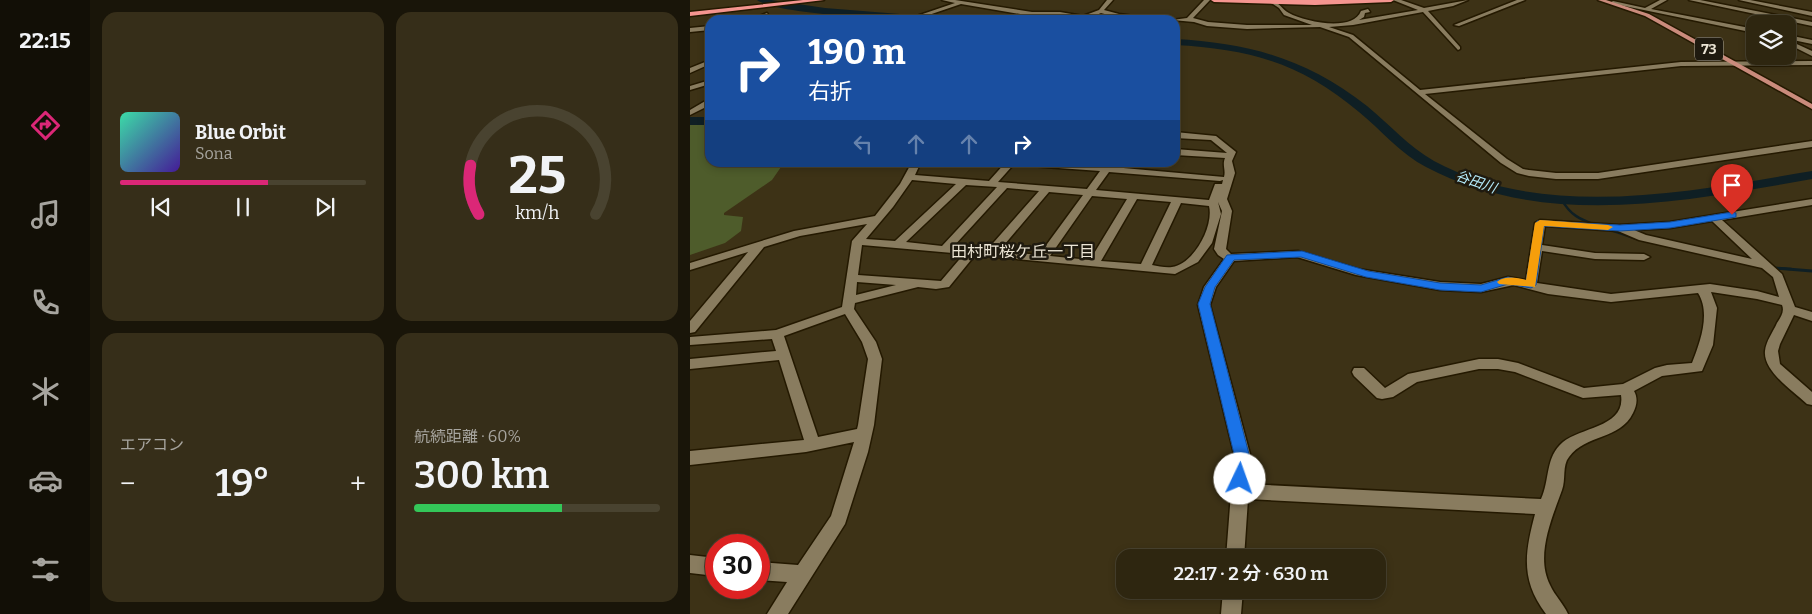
<!DOCTYPE html>
<html lang="ja">
<head>
<meta charset="utf-8">
<style>
  :root { --surface:#2e2610; --page:#362e19; --text:#f1f3f6; --muted:#a7a59f; --line:#494330; --accent:#db2777 }
  body { margin:0; font-family:Bitter,"Noto Sans JP",serif; background:var(--page); color:var(--text); height:100vh; display:flex; flex-direction:column; font-size:19px; white-space:nowrap }
  * { box-sizing:border-box; margin:0 }
  p { font-size:16px; color:var(--muted) }
  .icon { flex:none; width:28px; height:28px; fill:none; stroke:currentColor; stroke-width:2; stroke-linecap:round; stroke-linejoin:round }
  .map { position:relative; flex:1; overflow:hidden }
  .drawer { display:flex; flex-direction:column; gap:12px; padding:12px; background:#191509; width:600px }
  .drawer>* { flex:none }
  .guide { position:absolute; left:15px; top:15px; width:475px; height:152px; border-radius:15px; box-shadow:0 2px 8px #0003,0 0 0 1px var(--line); background:#1a4fa0; color:#fff; overflow:hidden }
  .controls { position:absolute; left:1056px; top:15px; display:grid; gap:10px }
  .controls a { display:grid; place-items:center; width:50px; height:50px; border-radius:10px; background:var(--surface); box-shadow:0 2px 8px #0003,0 0 0 1px var(--line); font-size:25px }
  .speed { position:absolute; left:15px; top:534px; display:flex; gap:10px; font-size:25px; font-weight:700; text-align:center }
  .speed>* { display:grid; place-content:center; width:65px; height:65px; border-radius:50%; background:var(--surface); box-shadow:0 2px 8px #0003,0 0 0 1px var(--line); line-height:1 }
  .speed .limit { border:8px solid #d22; background:#fff; color:#111 }
  .pin { position:absolute; display:grid; place-items:center; width:42px; height:42px; color:#fff; margin:-51px -21px; border-radius:50% 50% 50% 0; rotate:-45deg; box-shadow:0 0 5px #0007 }
  .pin .icon { rotate:45deg }
  .me { position:absolute; width:55px; margin:-28px; rotate:3deg; stroke-linejoin:round; filter:drop-shadow(0 0 4px #0008) }
  .turn { display:flex; align-items:center; gap:18px; height:105px; padding:0 20px; font-size:22px }
  .turn .icon { width:65px; height:65px; stroke-width:2.5 }
  .turn b { display:block; font-size:35px; line-height:42px }
  .lanes { display:flex; align-items:center; height:48px; padding:0 20px; background:#0003; justify-content:center; gap:25px; direction:ltr }
  .lanes .off { opacity:.35 }
  .big { font-size:38px; font-weight:600; line-height:1.1 }
  .drawer .widget { flex:1; display:flex; flex-direction:column; justify-content:center; gap:8px; min-width:0; padding:0 18px; border-radius:15px; background:var(--page) }
  .drawer .dial { align-items:center; gap:0 }
  .dial svg { height:130px; overflow:visible; fill:none; stroke:var(--line); stroke-width:7; stroke-linecap:round; text-anchor:middle }
  .dial text { fill:var(--text); stroke:none }
  .song { display:flex; align-items:center; gap:15px }
  .cover { width:60px; height:60px; border-radius:8px; background:linear-gradient(135deg,hsl(160 70% 55%),hsl(260 70% 35%)) }
  .played { height:5px; border-radius:2px; background:linear-gradient(90deg,var(--accent) 60%,var(--line) 60%) }
  .keys { display:flex; justify-content:space-around; direction:ltr }
  .heat { display:flex; justify-content:space-between; align-items:center; font-size:28px; direction:ltr }
  .charge { height:8px; border-radius:4px; background:linear-gradient(90deg,#34c759 60%,var(--line) 0) }
  .drawer .tiles { flex:1; display:grid; gap:12px; grid-template-columns:repeat(2,1fr) }
  .trip { position:absolute; left:426px; top:549px; width:270px; height:50px; border-radius:15px; background:var(--surface); box-shadow:0 2px 8px #0003,0 0 0 1px var(--line); font-weight:600; line-height:50px; text-align:center }
  main { display:flex; flex:1; min-height:0 }
  .tab-bar { display:flex; flex-direction:column; width:90px; justify-content:space-around; align-items:center; background:#120f06; color:var(--muted) }
  .tab-bar .icon { width:35px; height:35px }
  .tab-bar .current { color:var(--accent) }
  .tab-bar b { font-size:22px; color:var(--text) }
  .map>svg:first-child { display:block }
  .green { fill:#4e5c2b }
  .lines { fill:none; stroke-linecap:round; stroke-linejoin:round }
  .stream-far1 { stroke:#0f1f24; stroke-width:2.5 }
  .stream { stroke:#0f1f24; stroke-width:3 }
  .river { fill:#0f1f24; fill-rule:evenodd }
  .minor-casing { stroke:#241900; stroke-width:3 }
  .major-casing { stroke:#241900; stroke-width:3 }
  .highway-casing { stroke:#241900; stroke-width:3 }
  .minor { fill:#897c5f; fill-rule:evenodd }
  .major { fill:#ca8b7c; fill-rule:evenodd }
  .highway { fill:#f59590; fill-rule:evenodd }
  .route { fill:#1a73e8; stroke:#114b97 }
  .slow { fill:#f59e0b }
  .labels { text-anchor:middle; dominant-baseline:central; stroke-width:5; stroke-linejoin:round; paint-order:stroke }
  .shield { fill:#1f1a0f; stroke:#aea799; stroke-width:1 }
  .shield-label { font-size:14px; font-weight:bold; fill:#ebe4d4 }
  .far-water-label { font-size:14px; font-style:italic; fill:#b4ebfb; stroke:#1f1a0f }
  .neighbourhood-label { font-size:16px; fill:#ebe4d4; stroke:#1f1a0f }
</style>
</head>
<body>
<main>
<nav class="tab-bar">
<b>22:15</b>
<svg class="icon current" aria-label="directions" viewBox="0 0 24 24"><path d="M12 3l9 9-9 9-9-9zM9 14v-3h6M13 9l2 2-2 2"/></svg>
<svg class="icon" aria-label="music" viewBox="0 0 24 24"><path d="M9 18V5l10-2v13"/><circle cx="6" cy="18" r="3"/><circle cx="16" cy="16" r="3"/></svg>
<svg class="icon" aria-label="phone" viewBox="0 0 24 24"><path d="M5 4h4l2 5-3 2q2 4 5 5l2-3 5 2v4C11 20 4 13 5 4z"/></svg>
<svg class="icon" aria-label="climate" viewBox="0 0 24 24"><path d="M12 3v18M4 7l16 10M4 17L20 7"/></svg>
<svg class="icon" aria-label="car" viewBox="0 0 24 24"><path d="M5 17H2v-5l4-1 3-4h7l3 4 3 1v5h-3M9 17h6M6 11h13"/><circle cx="7" cy="17" r="2"/><circle cx="17" cy="17" r="2"/></svg>
<svg class="icon" aria-label="filters" viewBox="0 0 24 24"><path d="M4 7h16M4 17h16"/><circle cx="9" cy="7" r="2"/><circle cx="15" cy="17" r="2"/></svg>
</nav>
<section class="drawer">
<div class="tiles">
<div class="widget">
<div class="song"><i class="cover"></i><div><b>Blue Orbit</b><p>Sona</p></div></div>
<div class="played"></div>
<div class="keys"><svg class="icon" aria-label="previous" viewBox="0 0 24 24"><path d="M18 5L8 12l10 7zM5 5v14"/></svg><svg class="icon" aria-label="pause" viewBox="0 0 24 24"><path d="M8 5v14M16 5v14"/></svg><svg class="icon" aria-label="next" viewBox="0 0 24 24"><path d="M6 5l10 7-10 7zM19 5v14"/></svg></div>
</div>
<div class="widget dial"><svg viewBox="0 0 100 80">
<path d="M14 69A42 42 0 1 1 86 69"/>
<path d="M14 69A42 42 0 0 1 9 39" stroke="#db2777"/>
<text x="50" y="56" font-size="32" font-weight="700">25</text>
<text x="50" y="72" font-size="11">km/h</text>
</svg></div>
<div class="widget"><p>エアコン</p>
<div class="heat"><a>−</a><b class="big">19°</b><a>+</a></div>
</div>
<div class="widget"><p>航続距離 · 60%</p><b class="big">300 km</b><div class="charge"></div></div>
</div>
</section>
<div class="map">
<svg width="1122" height="614" viewBox="0 0 1122 614">
  <rect width="100%" height="100%" fill="#3d3216"/>
  <path class="green" d="M20 120V162L97 163 91 167 82 180 34 213V215L53 217 51 231 35 243 0 255V121Z"/>
  <g class="lines">
    <path class="stream-far1" d="M872 200C880 215 890 219 905 225
      M918 229 947 239
      M1083 268 1101 269"/>
    <path class="stream" d="M1085 268 1122 271"/>
    <path class="river" d="M67 0H81L135 8 222 15 243 17 247 20C216 20 88 15 67 0Z
      M485 39C560 43 617 59 677 106 699 124 719 147 744 161 856 222 1003 191 1122 171V179C996 201 856 230 736 167 711 154 691 130 669 112 611 63 560 49 485 45Z
      M0 117H20V125H0Z"/>
    <g class="minor-casing">
      <path id="minor" d="M252 0H265L342 12H370L393 16 409 10 417 0H423L414 10 429 14 474 20 429 18 411 13 394 20H386L387 19 370 16H342L271 4 224 20H215L265 3Z
        M514 0H520L503 18 518 22 557 25H622L594 15 589 8 577 0C589 0 591 9 599 13 615 22 663 32 671 11L678 9 680 12 675 13 674 17 669 20 728 10 703 0H711L734 8 778 0 763 6 738 11 770 47V49L768 50 733 12 663 25 639 27 663 35 730 90 991 62 1122 61V65L991 66 735 94 817 159 833 169 839 170 866 173H908L1122 141V147L908 179H866L839 176 827 173 811 163 659 37 630 27 557 29 517 26 504 22 482 20 497 18Z
        M827 0H835L769 26 764 25Z
        M970 0H977L961 9 1065 29V33L920 3 923 1 955 8Z
        M999 0H1010L1122 22V26Z
        M1049 0H1060L1122 12V16Z
        M77 13 79 16 68 20H59Z
        M20 26V30L0 32V28Z
        M1098 35 1122 40V44L1098 39Z
        M1098 40 1122 51V56L1098 44Z
        M20 60V64L0 73V68Z
        M20 80V84L0 90V86Z
        M17 100H20V105L0 115V110Z
        M485 132 526 136 546 152 542 161 545 173 537 199 542 211 536 249 541 254 608 251 668 269 750 282 791 284 818 277 836 280 845 223 850 220 929 225 980 222 1122 199V205L1032 220 1092 274 1105 307 1122 312V321L1104 315 1090 344 1088 351 1090 364 1122 392V405L1117 404C1103 391 1073 371 1075 351 1076 341 1083 332 1087 323 1090 318 1095 312 1092 305L1067 299 1021 292 1027 308 1023 345 1012 371 972 376 944 391C948 398 947 405 943 413 930 440 896 434 879 457 872 465 876 480 872 490 862 518 845 556 860 585 865 596 873 603 878 614H856C830 580 835 552 845 514L558 499 554 558H536L544 454 508 305 514 287 534 259 528 255 524 249 532 211 528 202 531 214 522 243 508 262 485 274 285 255 259 287 246 289 228 287 165 303 164 309 186 342 192 359 184 425 178 452 155 524 98 614H77L97 582 69 580V562L108 565 141 516 164 442 116 452 0 465V451L114 440 89 360 0 369V359L86 351 82 339 0 345V337L86 330 152 307 162 241 177 224 110 236 74 247 5 332 0 333V321L58 252 0 270V263L104 231 185 216 210 184 222 162H231L225 175 299 181 316 162H368L414 166 416 163 420 162 424 165 422 167 534 177C536 170 532 165 535 158L485 155V149L537 153 521 140 485 138ZM324 164 327 165 410 171 397 189 308 182ZM419 172 530 181 533 180 532 184H525L519 200 406 190ZM222 180 266 184 205 241 176 239 203 207ZM276 185 307 187 252 246 216 242ZM317 188 349 191 297 250 263 247ZM359 192 393 195 349 255 309 251ZM402 196 437 199 400 260 360 256ZM447 199 481 202 451 264 411 261ZM491 203 519 206C524 226 504 264 482 267 476 268 468 266 462 265ZM1022 221 1062 259 956 235 944 230 980 228ZM855 226 928 231 949 240 1072 268 1083 277 1089 297 1067 291 1020 284 921 294 847 283 852 251 905 259 954 260 960 257 954 254 905 253 852 245ZM172 245 274 254 251 281 168 275ZM607 257 666 275 750 290 791 292 824 285 858 294 921 302 1008 293C1021 313 1010 343 1002 363L977 365 965 368 933 384 894 388 828 363 808 359H789L718 374 695 388 674 368H664L662 372 664 376 687 398 692 399 703 397 727 382 789 369H808L825 372 893 398 931 395C936 427 891 427 873 442 855 457 860 480 851 499L558 484 560 454 520 305 526 287 544 261ZM167 282 206 285 166 295ZM155 314 172 342 178 359 168 425 167 429 128 437 94 336Z
        M0 555 26 558V576L0 573Z
        M533 590H553L551 614H531Z"/>
    </g>
    <g class="major-casing">
      <path id="major" d="M908 0H916L959 14 1122 104V109L955 16Z"/>
    </g>
    <g class="highway-casing">
      <path id="highway" d="M113 0H134L0 16V12Z
        M521 0H704L701 2 625 5 524 2Z"/>
    </g>
    <use href="#minor" class="minor"/>
    <use href="#major" class="major"/>
    <use href="#highway" class="highway"/>
  </g>
  <path class="route" d="M1042 212 1046 213V217L980 228 930 231 854 226 846 285 841 288 818 284 791 292 750 290 676 277 611 257 544 260 525 287 520 304 559 454 558 479 556 483 550 485 545 483 543 479 544 454 508 304 515 287 537 255 612 251 678 271 750 283 791 285 818 277 836 281 847 221 930 225 980 222Z"/>
  <path class="slow" d="M850 220 918 225 923 227 918 230 854 226 845 287 809 284 807 282C815 275 827 278 836 280L845 223Z"/>
  <g class="labels">
    <rect class="shield" x="1005" y="37.5" width="28" height="23" rx="4"/>
    <g class="shield-label">
      <text x="1019" y="49">73</text>
    </g>
    <g class="far-water-label">
      <text transform="translate(786 182) rotate(19)">谷田川</text>
    </g>
    <g class="neighbourhood-label">
      <text x="333" y="251">田村町桜ケ丘一丁目</text>
    </g>
  </g>
</svg>
<div class="controls">
<a><svg class="icon" aria-label="layers" viewBox="0 0 24 24"><path d="M12 4l9 5-9 5-9-5zM3 14l9 5 9-5"/></svg></a>
</div>
<div class="speed"><div class="limit">30</div></div>
<div class="pin" style="left:1042px;top:215px;background:#d93025"><svg class="icon" aria-label="arrive" viewBox="0 0 24 24"><path d="M6 21V4h12l-3 4 3 4H6"/></svg></div>
<svg class="me" style="left:550px;top:479px" viewBox="-20 -20 40 40"><circle r="19" fill="#fff"/><path d="M0-13L10 11 0 6-10 11z" fill="#1a73e8"/></svg>
<div class="trip">22:17 · 2 分 · 630 m</div>
<div class="guide">
<div class="turn"><svg class="icon" aria-label="right" viewBox="0 0 24 24"><path d="M7 20v-9h11M14 6l5 5-5 5"/></svg><div><b>190 m</b>右折</div></div>
<div class="lanes"><svg class="icon off" aria-label="left" viewBox="0 0 24 24"><path d="M17 20v-9H6M10 6l-5 5 5 5"/></svg><svg class="icon off" aria-label="ahead" viewBox="0 0 24 24"><path d="M12 20V5M6 11l6-6 6 6"/></svg><svg class="icon off" aria-label="ahead" viewBox="0 0 24 24"><path d="M12 20V5M6 11l6-6 6 6"/></svg><svg class="icon" aria-label="right" viewBox="0 0 24 24"><path d="M7 20v-9h11M14 6l5 5-5 5"/></svg></div>
</div>
</div>
</main>
</body>
</html>
